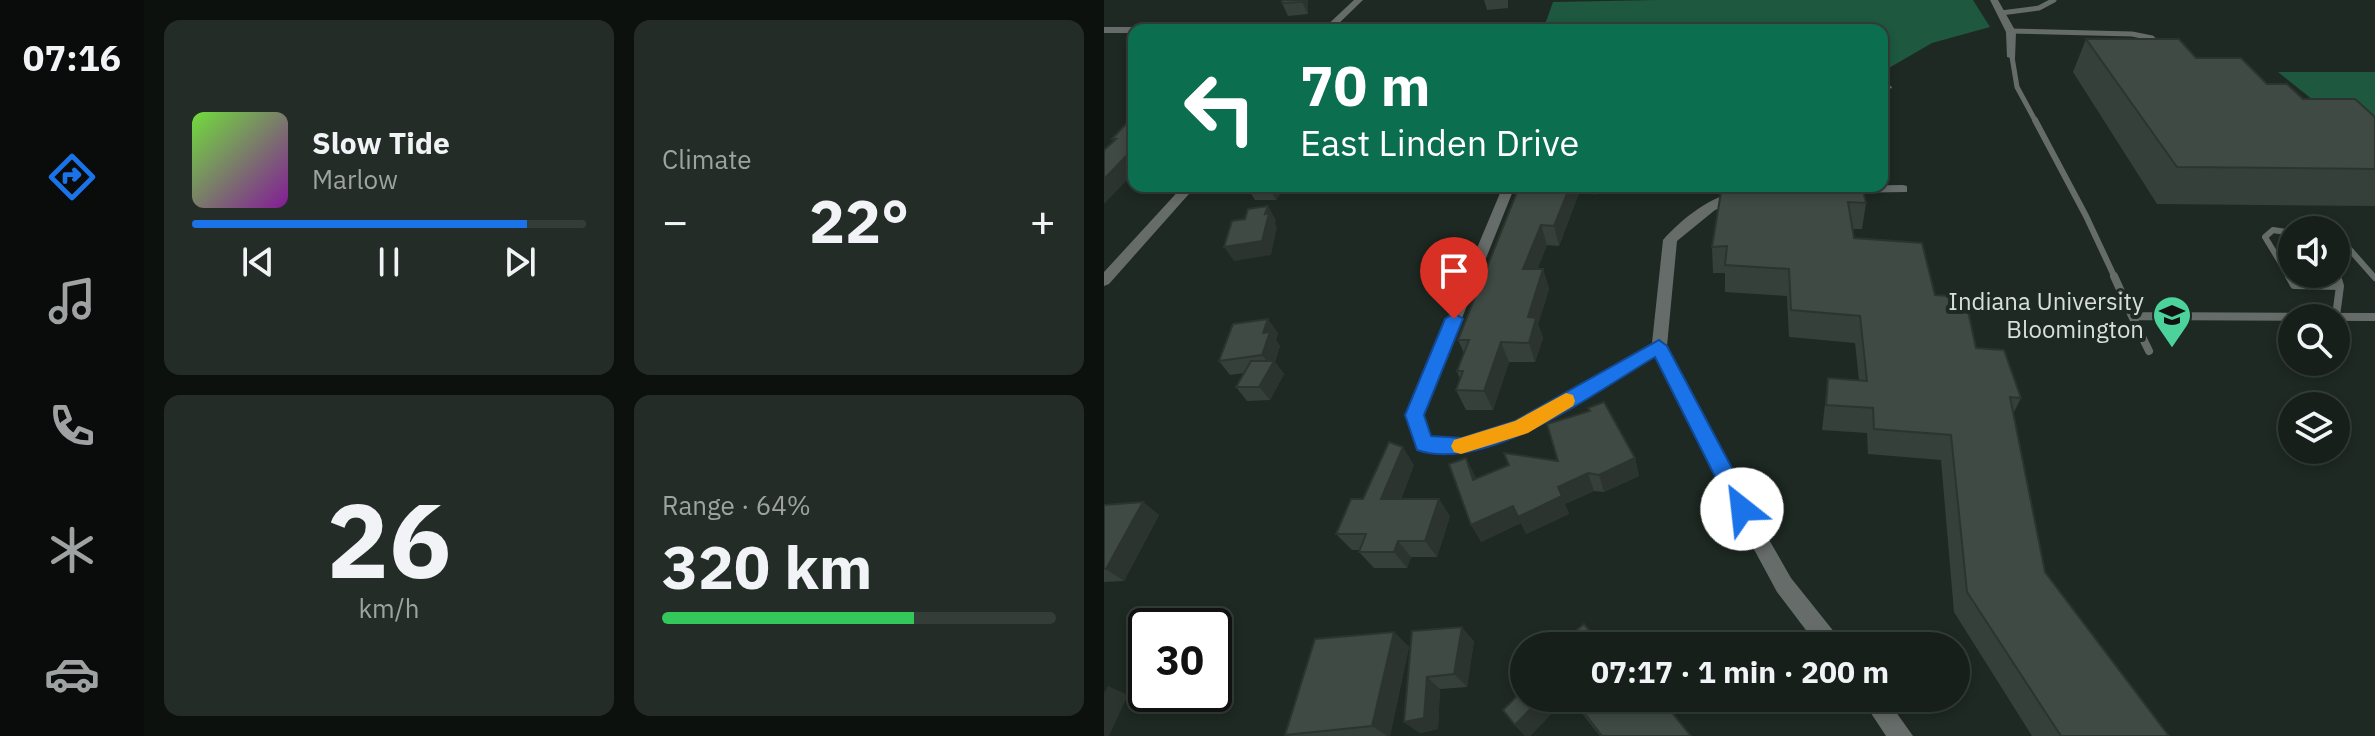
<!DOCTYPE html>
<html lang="en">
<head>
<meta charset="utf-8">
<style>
  :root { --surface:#161f1a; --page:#232c27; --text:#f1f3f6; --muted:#9ea2a2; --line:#353d39; --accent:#1a73e8 }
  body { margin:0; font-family:"IBM Plex Sans",sans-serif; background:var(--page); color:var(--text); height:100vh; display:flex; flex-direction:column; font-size:30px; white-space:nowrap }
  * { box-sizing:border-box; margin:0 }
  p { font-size:26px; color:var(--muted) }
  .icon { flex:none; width:44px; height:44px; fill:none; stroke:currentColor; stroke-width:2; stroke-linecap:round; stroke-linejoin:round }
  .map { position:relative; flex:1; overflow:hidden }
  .details { display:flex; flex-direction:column; gap:20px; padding:20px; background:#0c110e; width:960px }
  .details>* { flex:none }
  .hud { position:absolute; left:24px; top:24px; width:760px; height:168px; border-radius:16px; box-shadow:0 4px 12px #0003,0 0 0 2px var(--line); background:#0b6e4f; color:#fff; overflow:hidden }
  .buttons { position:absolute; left:1174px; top:216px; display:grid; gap:16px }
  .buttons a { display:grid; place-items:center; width:72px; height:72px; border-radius:50%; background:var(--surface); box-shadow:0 4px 12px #0003,0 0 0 2px var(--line); font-size:40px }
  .speed { position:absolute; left:24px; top:608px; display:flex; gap:16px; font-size:40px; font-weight:700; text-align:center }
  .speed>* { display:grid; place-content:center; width:104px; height:104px; border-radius:50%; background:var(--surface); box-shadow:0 4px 12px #0003,0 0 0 2px var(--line); line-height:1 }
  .speed .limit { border:4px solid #111; border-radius:12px; background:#fff; color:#111 }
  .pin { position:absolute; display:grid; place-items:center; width:68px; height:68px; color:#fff; margin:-82px -34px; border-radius:50% 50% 50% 0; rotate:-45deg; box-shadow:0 0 8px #0007 }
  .pin .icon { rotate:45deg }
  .me { position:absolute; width:88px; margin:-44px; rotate:331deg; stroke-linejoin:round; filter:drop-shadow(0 0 6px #0008) }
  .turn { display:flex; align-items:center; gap:28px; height:168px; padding:0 40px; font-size:36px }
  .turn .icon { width:104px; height:104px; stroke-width:2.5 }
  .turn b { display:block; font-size:56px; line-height:68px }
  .big { font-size:60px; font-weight:700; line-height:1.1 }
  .details .card { flex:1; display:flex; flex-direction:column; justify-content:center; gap:12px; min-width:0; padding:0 28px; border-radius:16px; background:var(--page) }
  .details .dial { align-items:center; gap:0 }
  .dial b { font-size:104px; line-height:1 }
  .song { display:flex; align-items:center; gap:24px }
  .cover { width:96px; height:96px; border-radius:12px; background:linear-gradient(135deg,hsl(100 70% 55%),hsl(290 70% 35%)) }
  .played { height:8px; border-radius:4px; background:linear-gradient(90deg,var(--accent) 85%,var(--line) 85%) }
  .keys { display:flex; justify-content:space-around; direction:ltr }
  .heat { display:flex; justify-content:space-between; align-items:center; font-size:44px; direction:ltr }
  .charge { height:12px; border-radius:6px; background:linear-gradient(90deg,#34c759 64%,var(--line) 0) }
  .details .tiles { flex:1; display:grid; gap:20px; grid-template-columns:repeat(2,1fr) }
  .trip { position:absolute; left:406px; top:632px; width:460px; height:80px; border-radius:40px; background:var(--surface); box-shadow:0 4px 12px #0003,0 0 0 2px var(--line); font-weight:700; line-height:80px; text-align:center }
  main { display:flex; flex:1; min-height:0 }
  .tab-bar { display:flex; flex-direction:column; width:144px; justify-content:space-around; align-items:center; background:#090c0a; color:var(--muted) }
  .tab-bar .icon { width:56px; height:56px }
  .tab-bar .current { color:var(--accent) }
  .tab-bar b { font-size:36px; color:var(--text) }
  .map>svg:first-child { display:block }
  .forest { fill:#1d583f }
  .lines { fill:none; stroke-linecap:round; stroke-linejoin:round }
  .service-far2 { stroke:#666c69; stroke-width:5 }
  .service-far1 { stroke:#666c69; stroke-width:6 }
  .service { stroke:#666c69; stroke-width:8 }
  .minor { fill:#666c69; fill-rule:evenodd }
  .wall { fill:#36403a }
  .shaded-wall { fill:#2c3430 }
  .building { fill:#3f4a44; stroke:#2c3430; stroke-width:2 }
  .route { fill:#1a73e8; stroke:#114b97; stroke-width:2 }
  .slow { fill:#f59e0b }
  .labels { text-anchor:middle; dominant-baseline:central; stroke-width:8; stroke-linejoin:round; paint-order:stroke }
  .poi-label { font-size:24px; fill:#d8dfdb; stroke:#1e2923; text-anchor:end }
</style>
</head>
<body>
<main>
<nav class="tab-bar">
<b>07:16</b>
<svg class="icon current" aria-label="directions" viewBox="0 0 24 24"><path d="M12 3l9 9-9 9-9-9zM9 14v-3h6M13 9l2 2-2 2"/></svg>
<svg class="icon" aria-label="music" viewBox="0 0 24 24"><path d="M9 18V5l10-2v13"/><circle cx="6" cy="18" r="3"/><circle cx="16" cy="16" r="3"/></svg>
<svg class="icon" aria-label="phone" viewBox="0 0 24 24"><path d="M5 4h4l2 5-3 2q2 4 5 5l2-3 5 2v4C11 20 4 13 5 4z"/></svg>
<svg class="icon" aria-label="climate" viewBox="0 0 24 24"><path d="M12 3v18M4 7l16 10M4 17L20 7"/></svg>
<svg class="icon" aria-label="car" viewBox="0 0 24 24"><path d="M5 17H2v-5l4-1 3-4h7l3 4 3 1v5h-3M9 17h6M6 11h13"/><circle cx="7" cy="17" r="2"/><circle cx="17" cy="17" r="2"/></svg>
</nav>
<section class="details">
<div class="tiles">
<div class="card">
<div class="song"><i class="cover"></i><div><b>Slow Tide</b><p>Marlow</p></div></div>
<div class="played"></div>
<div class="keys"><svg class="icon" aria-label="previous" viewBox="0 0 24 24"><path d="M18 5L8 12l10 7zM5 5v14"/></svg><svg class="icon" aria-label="pause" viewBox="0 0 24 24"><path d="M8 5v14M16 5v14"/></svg><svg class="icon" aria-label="next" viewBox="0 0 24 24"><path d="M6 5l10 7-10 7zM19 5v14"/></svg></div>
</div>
<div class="card"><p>Climate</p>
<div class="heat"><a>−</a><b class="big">22°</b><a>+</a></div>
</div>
<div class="card dial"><b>26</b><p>km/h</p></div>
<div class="card"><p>Range · 64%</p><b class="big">320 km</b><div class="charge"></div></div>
</div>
</section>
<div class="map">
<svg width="1271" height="736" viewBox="0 0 1271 736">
  <rect width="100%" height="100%" fill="#1e2923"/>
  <path class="forest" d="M552 0H869L886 27 828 43 778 72V30H439L449 2Z
    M1174 72H1271V141L1254 136Z"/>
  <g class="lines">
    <path class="service-far2" d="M897 13 935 8 950 0
      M906 31 1028 34 1048 38 1057 47
      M908 57 913 87 932 122"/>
    <path class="service-far1" d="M931 120 982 216 1011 278
      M1218 219 1228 230
      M1232 234 1271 278
      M1232 273 1234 278
      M1186 278 1161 237 1169 230 1188 233"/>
    <path class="service" d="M1010 276 1028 316 1271 317
      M1185 276 1190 285 1236 286
      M1028 316 1045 351
      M1232 316 1236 286 1233 276"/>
    <path class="minor" d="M250 0H259L228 30H218Z
      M886 0H894L912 32 911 59 903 57 902 32Z
      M0 27H30L35 30H30V33H0Z
      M778 85 787 86 788 88 778 91Z
      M799 185 803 186V192L739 193 733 189 736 186Z
      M79 186H92L5 284 0 286V272Z
      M399 186H411L319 415 327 437 358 439 411 422 548 343 559 240C576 220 613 190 640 192V198L611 210 573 241 563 346 616 454 687 578 735 638 738 646H714L673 592 604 464 552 355C494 390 382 473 314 449L303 415Z
      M757 698H782L809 736H782Z"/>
  </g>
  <path class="wall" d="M178 0H204V14L184 16 178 3Z
    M380 0H404V8L383 10Z
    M982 39 1092 58 1163 84 1199 99 1271 117V206L1053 204 969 72Z
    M142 186H182L172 200H151Z
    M618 186 762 203 758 229H748L750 238 831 295 872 348 917 398 909 414 941 572 1065 736H928L850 612 837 460 764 454 763 433 718 430 724 378 755 380 751 343 685 337 683 296 621 292V273H609L608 247Z
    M477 188 455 246 443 245 433 269H439L445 289 434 324 439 338 431 362H405L389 410H362L352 390 356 379 353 371 360 353 354 340 413 192Z
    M174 333 172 340 176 346 171 362 180 374 166 400 143 401 132 387 140 373 126 375 115 361Z
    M484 408 531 458 535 476 500 492 490 491 461 504 465 514 422 534 417 523 377 542 362 458 372 479 454 461 485 411Z
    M310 465 297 499 346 516 333 557H307L303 568H270L255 552 256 550H248L232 534 259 499Z
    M39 502 55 515 20 581 0 582V505Z
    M308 631 370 641 363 687 336 689 334 729 316 733 300 722Z
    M290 632 305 647 286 736H183L181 735Z
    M420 698H556L587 736H496L470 703 462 710 457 704 426 736H421L411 725Z"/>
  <path class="shaded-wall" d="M198 0H204V14L198 2Z
    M30 148V173L0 204V179Z
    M164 186H182L172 200Z
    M466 186H477V188L455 246 450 226Z
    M487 186H540L489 195Z
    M164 206 172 220 171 224 173 227 167 255 130 261 120 247 161 214Z
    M437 225 443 245 426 289 419 269Z
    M439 269 445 289 434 324 439 338 431 362 425 343 424 317Z
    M164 319 174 333 172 340 176 346 171 362 180 374 166 400 155 387 167 366 158 355 159 333Z
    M397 342 405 362 389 410 380 391Z
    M299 447 310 465 290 516 277 499Z
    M362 458 371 476 378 498 369 480Z
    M531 458 535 476 500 492 495 475Z
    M484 473 490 491 461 504 465 514 422 534 417 523 377 542 367 525Z
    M335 499 346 516 333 557 321 541Z
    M39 502 55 515 20 581 2 569Z
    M294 541 307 557 303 568 290 552Z
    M358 627 370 641 363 687 350 674Z
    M290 632 305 647 286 736H283L268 726Z
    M323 677 336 689 334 729 316 733 300 722Z
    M4 686 24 695 5 736H0V693Z
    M437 698H453L457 704 426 736H421L411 725Z
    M454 698H468L470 703 462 710Z"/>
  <path class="building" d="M178 0H198V2L178 3Z
    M982 39H1075L1092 58H1137L1163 84H1183L1199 99H1251L1271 117V169L1073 167Z
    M30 115V148L0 179V150L12 139H8Z
    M422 186H466L450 226 437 225 419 269H439L424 317 432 318 425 343 397 342 380 391 352 390 359 371H353L365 340H354L413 192H419Z
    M618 186H758L762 203 744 202 750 238 818 243 831 295 861 297 872 348 900 350 917 398 906 397 941 572 1065 736H957L863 592 847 435 770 429 769 408 722 405 724 378 763 381 756 316 687 310 685 269 621 265 623 246 608 247Z
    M164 206 161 214 165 213 158 241 120 247 128 221 141 219 144 209Z
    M164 319 159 333 166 332 158 355 115 361 129 324Z
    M147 361H170L155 387H132Z
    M500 402 531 458 495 475 484 473 454 487 458 496 414 517 409 506 367 525 345 464 362 458 369 480 405 465 400 453 454 461 443 424 486 411 484 408Z
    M285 442 299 447 277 499H335L321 541H294L290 552H255L262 534H232L247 499H259Z
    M39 502 2 569H0V505Z
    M480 624 498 646H453Z
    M358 627 350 674 323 677 320 718 300 722 308 631Z
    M290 632 268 726 181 735 211 639Z
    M420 689V698H437L411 725 399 710Z
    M469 698H556L587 736H498Z"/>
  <path class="route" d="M350 313 359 319 320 415 327 436 358 438 411 421 555 340 563 346 646 502 649 509 646 516 638 519 631 516 551 357C493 391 382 474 313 450L301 415 341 319Z"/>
  <path class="slow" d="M462 393 469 395 471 401 469 406 424 433 357 454 350 452 347 446 350 440 411 421Z"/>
  <defs>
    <g id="university-pin" transform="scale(2)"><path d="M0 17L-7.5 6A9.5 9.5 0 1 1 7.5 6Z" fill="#4cd39b" stroke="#1e2923"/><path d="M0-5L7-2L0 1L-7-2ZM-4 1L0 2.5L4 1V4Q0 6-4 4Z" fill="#111"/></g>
  </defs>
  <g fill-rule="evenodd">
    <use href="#university-pin" x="1068" y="315"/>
  </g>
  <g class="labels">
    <g class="poi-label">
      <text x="1040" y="301">Indiana University<tspan x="1040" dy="28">Bloomington</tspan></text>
    </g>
  </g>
</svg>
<div class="buttons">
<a><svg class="icon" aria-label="sound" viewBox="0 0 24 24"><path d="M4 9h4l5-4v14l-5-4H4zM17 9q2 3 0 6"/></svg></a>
<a><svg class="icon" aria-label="search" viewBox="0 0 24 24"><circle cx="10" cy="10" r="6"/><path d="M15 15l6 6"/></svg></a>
<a><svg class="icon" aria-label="layers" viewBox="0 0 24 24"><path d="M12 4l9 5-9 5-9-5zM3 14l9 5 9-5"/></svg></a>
</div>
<div class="speed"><div class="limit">30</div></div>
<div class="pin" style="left:350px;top:319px;background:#d93025"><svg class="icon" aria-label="arrive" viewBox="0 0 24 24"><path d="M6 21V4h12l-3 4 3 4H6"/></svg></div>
<svg class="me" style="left:638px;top:509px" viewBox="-20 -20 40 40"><circle r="19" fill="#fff"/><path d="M0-13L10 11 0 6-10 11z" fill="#1a73e8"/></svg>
<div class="trip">07:17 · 1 min · 200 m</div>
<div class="hud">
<div class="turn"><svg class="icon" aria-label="left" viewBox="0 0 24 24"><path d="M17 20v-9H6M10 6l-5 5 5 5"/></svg><div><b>70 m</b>East Linden Drive</div></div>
</div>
</div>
</main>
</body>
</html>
